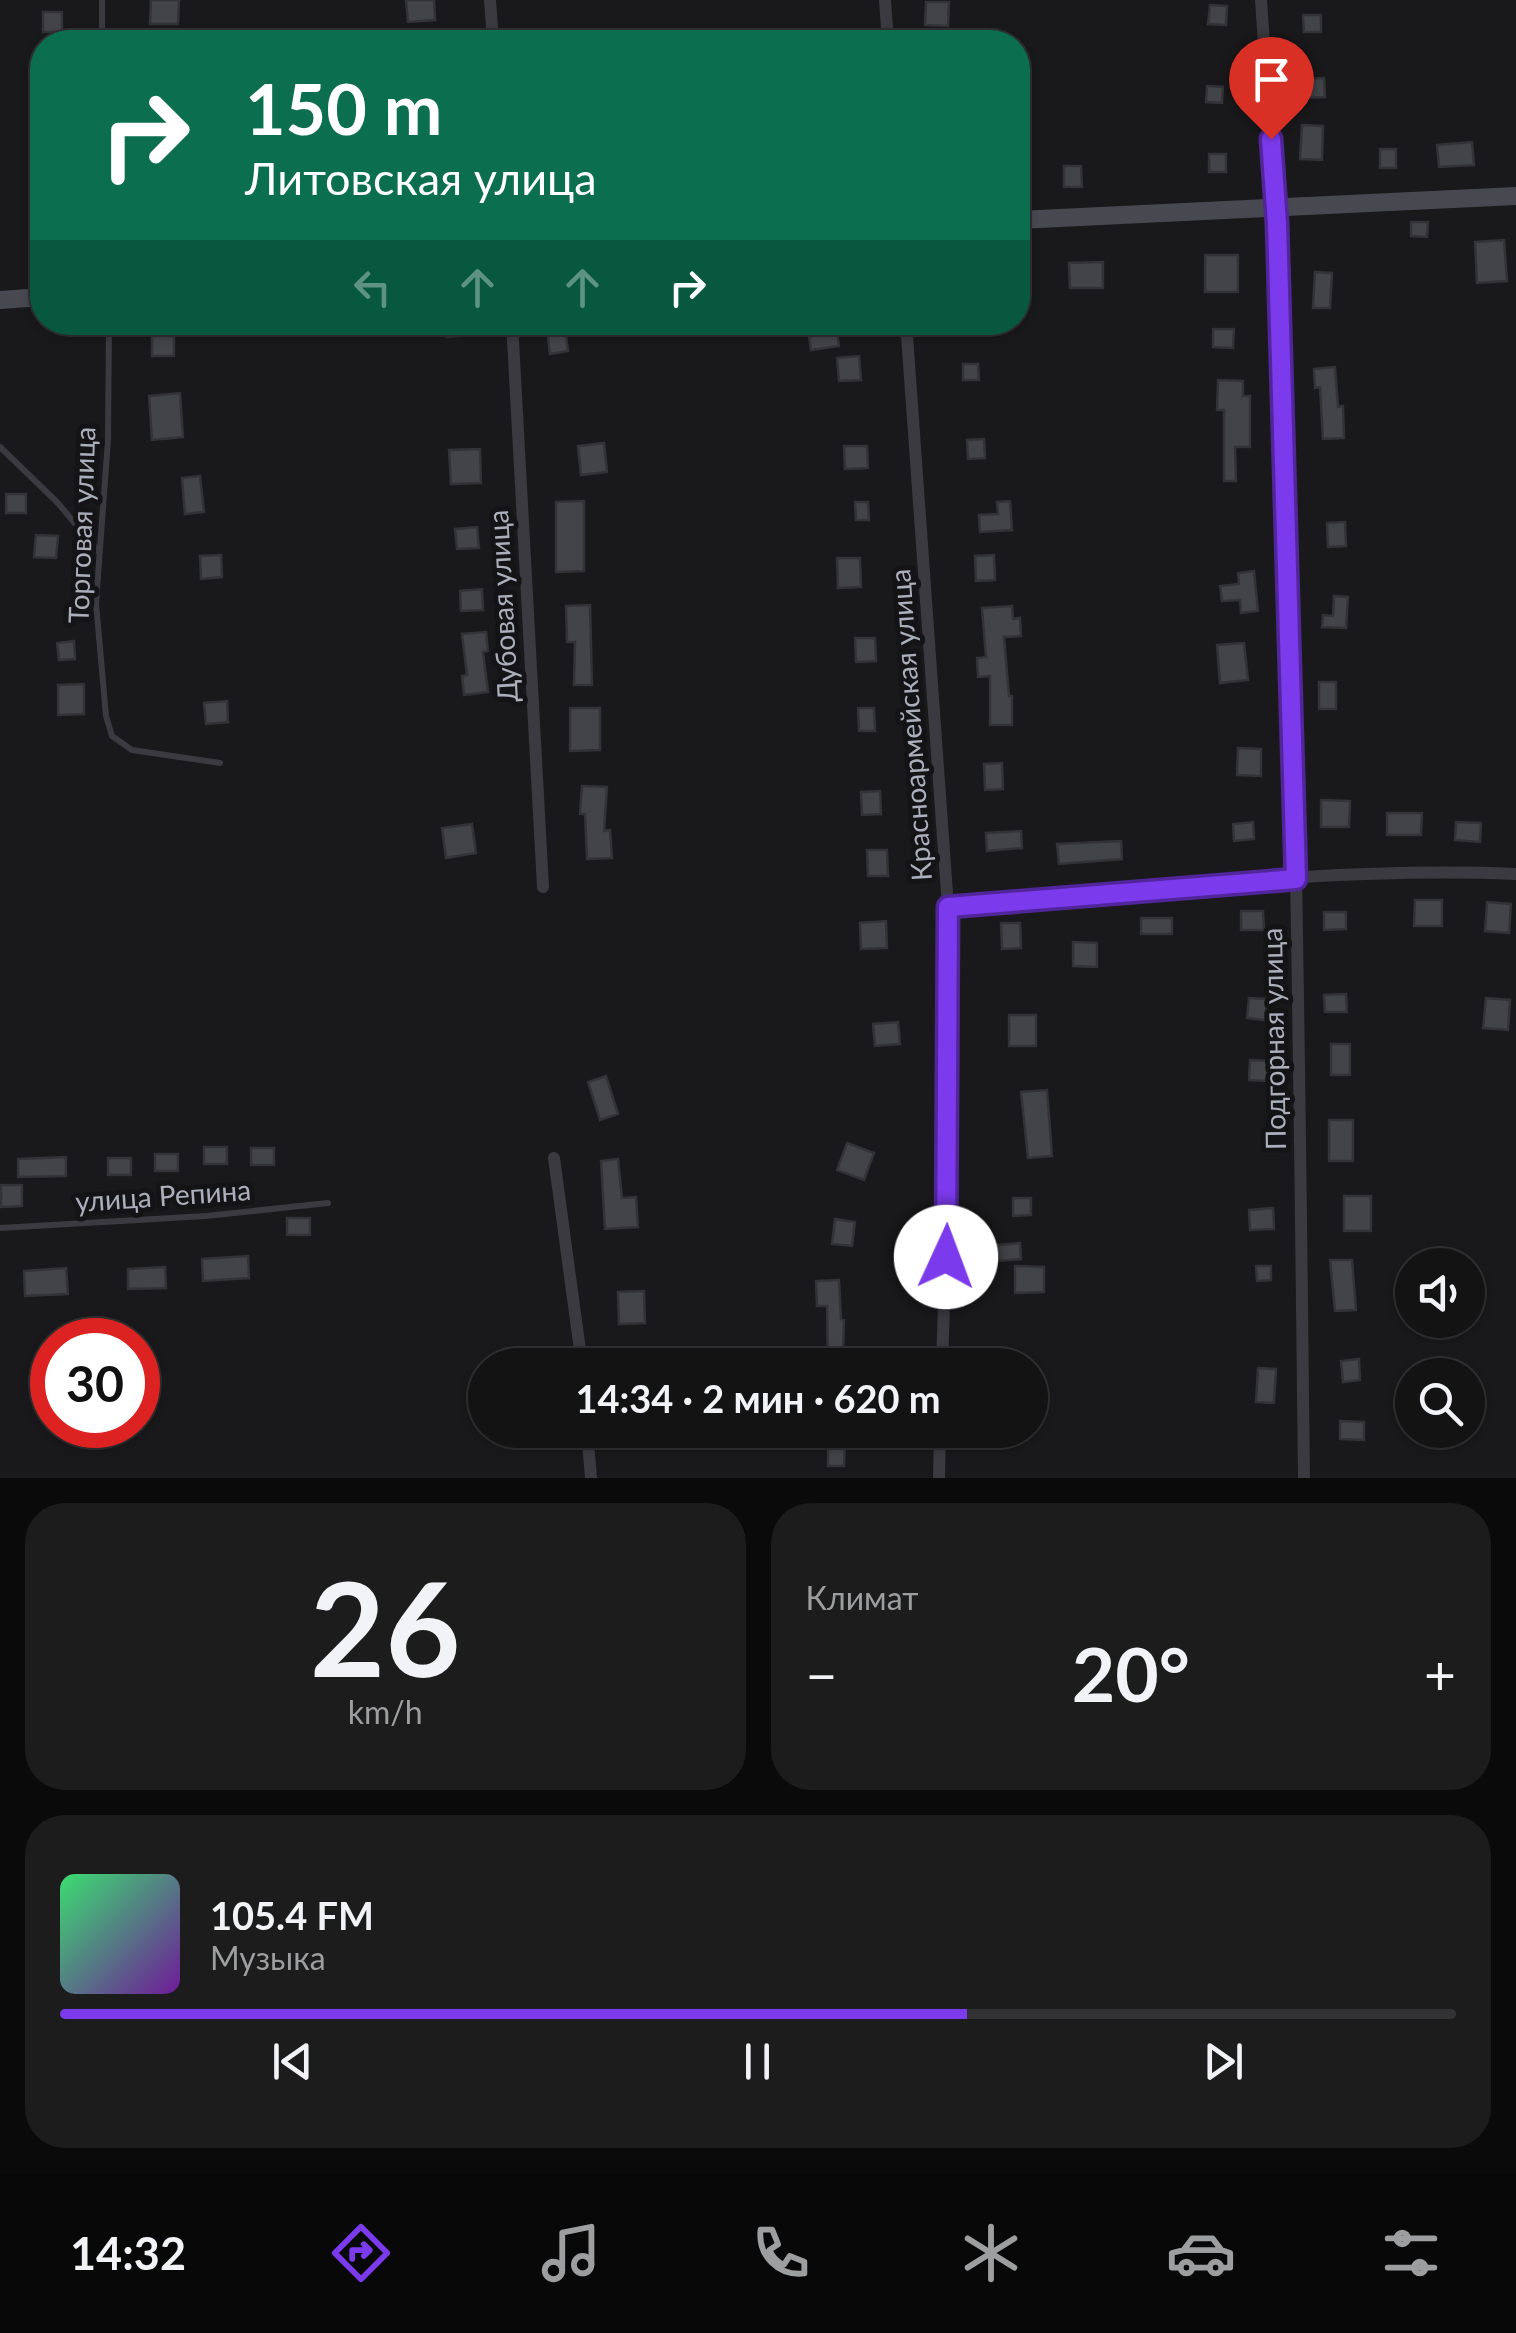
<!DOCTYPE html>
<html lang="ru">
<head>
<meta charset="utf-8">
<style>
  :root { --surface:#131314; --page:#1c1c1d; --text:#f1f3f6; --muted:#9d9ea0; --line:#323234; --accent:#7c3aed }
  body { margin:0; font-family:Lato,sans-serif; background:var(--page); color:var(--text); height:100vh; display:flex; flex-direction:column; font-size:38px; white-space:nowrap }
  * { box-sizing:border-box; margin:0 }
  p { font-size:32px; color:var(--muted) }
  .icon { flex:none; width:55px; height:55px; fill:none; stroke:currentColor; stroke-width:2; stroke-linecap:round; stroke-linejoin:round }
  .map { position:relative; height:1478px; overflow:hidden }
  .drawer { display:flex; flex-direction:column; gap:25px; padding:25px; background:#0a0a0b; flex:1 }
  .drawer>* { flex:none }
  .hud { position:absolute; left:30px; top:30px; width:1000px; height:305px; border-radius:40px; box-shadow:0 2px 8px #0004,0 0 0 2px var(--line); background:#0b6e4f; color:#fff; overflow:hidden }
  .buttons { position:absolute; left:1395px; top:1248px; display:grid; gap:20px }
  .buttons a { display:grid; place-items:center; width:90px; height:90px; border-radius:50%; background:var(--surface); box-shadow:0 2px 8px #0004,0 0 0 2px var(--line); font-size:50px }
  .speed { position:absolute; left:30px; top:1318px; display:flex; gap:20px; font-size:50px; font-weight:700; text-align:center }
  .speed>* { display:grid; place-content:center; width:130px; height:130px; border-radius:50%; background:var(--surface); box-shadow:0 2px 8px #0004,0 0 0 2px var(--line); line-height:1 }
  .speed .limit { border:15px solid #d22; background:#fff; color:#111 }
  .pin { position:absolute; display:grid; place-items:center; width:85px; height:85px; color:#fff; margin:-102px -42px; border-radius:50% 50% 50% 0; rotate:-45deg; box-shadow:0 0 10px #0007 }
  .pin .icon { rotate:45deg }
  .me { position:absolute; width:110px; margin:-55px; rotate:2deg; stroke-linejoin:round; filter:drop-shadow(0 0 8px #0008) }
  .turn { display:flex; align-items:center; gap:35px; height:210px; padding:0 50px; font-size:45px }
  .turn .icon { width:130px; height:130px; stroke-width:2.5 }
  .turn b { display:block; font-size:70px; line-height:85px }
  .lanes { display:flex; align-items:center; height:95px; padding:0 50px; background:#0003; justify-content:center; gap:50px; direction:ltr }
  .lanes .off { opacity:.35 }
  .big { font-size:75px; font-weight:700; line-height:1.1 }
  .drawer .card { flex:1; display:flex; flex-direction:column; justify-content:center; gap:15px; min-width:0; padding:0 35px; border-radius:40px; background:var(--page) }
  .drawer .dial { align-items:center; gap:0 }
  .dial b { font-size:130px; line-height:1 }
  .song { display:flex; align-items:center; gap:30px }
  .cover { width:120px; height:120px; border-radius:15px; background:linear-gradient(135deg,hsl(140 70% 55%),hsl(280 70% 35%)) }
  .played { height:10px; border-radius:5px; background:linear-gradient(90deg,var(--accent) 65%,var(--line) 65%) }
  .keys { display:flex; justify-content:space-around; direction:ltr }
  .heat { display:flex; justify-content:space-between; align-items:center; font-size:55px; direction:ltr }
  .drawer .tiles { flex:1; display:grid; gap:25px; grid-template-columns:1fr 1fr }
  .card:last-child { grid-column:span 2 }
  .trip { position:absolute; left:468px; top:1348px; width:580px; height:100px; border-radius:50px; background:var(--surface); box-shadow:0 2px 8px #0004,0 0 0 2px var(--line); font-weight:700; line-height:100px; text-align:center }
  .tab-bar { display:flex; height:160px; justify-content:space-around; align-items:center; background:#080808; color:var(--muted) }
  .tab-bar .icon { width:70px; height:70px }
  .tab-bar .on { color:var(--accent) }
  .tab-bar b { font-size:45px; color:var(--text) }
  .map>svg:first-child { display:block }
  .building { fill:#434448; stroke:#333337; stroke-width:2.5 }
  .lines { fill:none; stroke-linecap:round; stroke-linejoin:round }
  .service { stroke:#3a3a40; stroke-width:6 }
  .minor { stroke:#3a3a40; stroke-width:12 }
  .secondary { stroke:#484950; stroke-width:18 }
  .route-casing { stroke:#51269a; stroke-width:25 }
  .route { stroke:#7c3aed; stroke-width:18 }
  .labels { text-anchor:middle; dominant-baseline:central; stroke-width:10; stroke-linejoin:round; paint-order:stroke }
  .street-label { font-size:28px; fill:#abafbb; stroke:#141416 }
</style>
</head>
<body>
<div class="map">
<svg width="1516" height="1478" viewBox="0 0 1516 1478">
  <rect width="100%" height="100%" fill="#19191b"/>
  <path class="building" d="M151 0H179L178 24H150Z
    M406 0H434L435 20 408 22Z
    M926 2H949L948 26 925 25Z
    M1210 5 1227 6 1226 25 1208 24Z
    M43 12H62V32H43Z
    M1303 15H1321V32H1304Z
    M1324 78 1325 97 1301 98 1300 79Z
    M1207 86 1223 87 1222 103 1206 102Z
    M1302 125 1323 126 1322 160 1300 159Z
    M1472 142 1474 165 1439 167 1437 145Z
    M1380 149H1396V168H1380Z
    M1209 154H1226V172H1209Z
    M1064 166H1081L1082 187H1064Z
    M1411 222H1428L1427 237 1411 236Z
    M1504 240 1507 281 1477 283 1475 242Z
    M1205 255H1238V292H1205Z
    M1103 262V288H1070L1069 263Z
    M1315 272 1332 273 1330 308H1313Z
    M302 322H326L327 334 302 336Z
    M445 322H469L470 335 446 337Z
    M546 322H564L568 351 550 354Z
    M836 325 839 346 811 350 808 329Z
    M1213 329H1234L1233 348 1213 347Z
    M152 336H174V356H152Z
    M859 356 861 380 839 381 837 358Z
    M963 364H978L979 380H963Z
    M1335 367 1338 407 1343 406 1344 438 1323 439 1320 387 1315 388 1314 369Z
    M1218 380 1243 381V396H1250V447H1235L1236 481H1224V410H1217Z
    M180 393 183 437 152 440 149 396Z
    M984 439 985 458 968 459 967 440Z
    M604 443 607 472 581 475 578 446Z
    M844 446H867L868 468 845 469Z
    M480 449 481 483 451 484 449 450Z
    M200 476 204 512 185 514 182 478Z
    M6 494H26V513H6Z
    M584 501V571L556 572V502Z
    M1010 501 1012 530 980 532 979 515 998 514 997 502Z
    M855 502H868L869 520H856Z
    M1345 522 1346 546 1328 547 1327 523Z
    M477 527 479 548 457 549 455 529Z
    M36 535 58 536 56 558 34 557Z
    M221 555 222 577 201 579 200 556Z
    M994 555 995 580 976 581 975 556Z
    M837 558H860L861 587 838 588Z
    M1254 571 1258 611 1241 613 1240 600 1222 601 1220 586 1239 584 1238 573Z
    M482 589 483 610 461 611 460 591Z
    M1334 596 1348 597 1346 628 1322 627 1323 615 1333 616Z
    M590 605 592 685H574L575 642H567L566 606Z
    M1012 606 1013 619 1020 618 1021 636 1004 637 1009 696H1012V725H990V676L978 677 977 658 986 657 982 608Z
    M486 632 488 651 483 652 488 692 464 695 462 676 467 675 462 634Z
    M855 638H875L876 661 856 662Z
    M74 641 75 659 59 660 57 643Z
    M1244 643 1248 680 1220 683 1217 645Z
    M1319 682H1336V709H1319Z
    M84 684V714L58 715V685Z
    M227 701 228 722 206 724 204 703Z
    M570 708H600V750L570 751Z
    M858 708H874L875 731H859Z
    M1238 748 1261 749V776L1237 775Z
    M1002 763 1003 789 985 790 984 764Z
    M582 786 607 787 604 831 610 830 612 858 587 859 585 814H580Z
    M880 791 881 814 862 815 861 792Z
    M1321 800 1350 801 1349 827H1321Z
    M1387 813H1422L1421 835H1387Z
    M1253 822 1254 839 1234 841 1233 824Z
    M1456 822 1481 823 1480 842 1455 840Z
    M472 824 476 853 446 858 442 828Z
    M1021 831 1022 848 987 851 986 833Z
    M1121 841 1122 859 1059 864 1057 844Z
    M867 850H887L888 876H868Z
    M1415 900H1442V926H1414Z
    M1487 902 1511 904 1509 933 1485 931Z
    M1241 911H1263L1264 930H1241Z
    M1324 912H1346V929L1324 930Z
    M1141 918H1172V934H1141Z
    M886 921 887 948 861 949 860 923Z
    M1001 923H1020L1021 948 1002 949Z
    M1073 942 1097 943V967L1073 966Z
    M1346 994 1347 1012H1325L1324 995Z
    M1249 998 1267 999 1265 1020 1247 1018Z
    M1486 998 1510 1000 1508 1030 1483 1028Z
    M1009 1015H1036V1046H1009Z
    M898 1022 900 1044 875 1046 873 1024Z
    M1331 1044H1350V1075H1331Z
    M1250 1060 1269 1061 1268 1081 1249 1080Z
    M606 1076 618 1114 600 1120 588 1082Z
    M1047 1090 1052 1156 1028 1158 1021 1092Z
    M1329 1120H1353V1161H1329Z
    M847 1143 874 1153 864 1180 837 1170Z
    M204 1147H227V1164H204Z
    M251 1148H274V1165H251Z
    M155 1154H178V1171H155Z
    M66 1157V1176L18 1177V1159Z
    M108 1158H131V1175H108Z
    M618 1159 622 1198 636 1197 638 1227 605 1229 601 1161Z
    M1 1185H22V1206L1 1207Z
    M1344 1196H1371V1231H1344Z
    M1013 1198H1031V1215L1013 1216Z
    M1273 1208 1274 1229 1250 1230 1249 1210Z
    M287 1218H310V1235H287Z
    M835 1219 855 1222 852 1246 832 1244Z
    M1020 1243 1021 1259 998 1261 997 1245Z
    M248 1256 249 1278 203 1281 202 1259Z
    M1330 1260H1352L1356 1310 1335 1311Z
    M1015 1266 1044 1267V1292L1015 1293Z
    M1256 1266H1271V1280L1257 1281Z
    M165 1267 166 1288 128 1289V1269Z
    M66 1268 68 1294 25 1296 24 1271Z
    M839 1280 841 1319 844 1320 843 1352 856 1353V1365H828L827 1306H817L816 1281Z
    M644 1291 645 1323 619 1324 618 1292Z
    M647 1352 648 1365H623V1354Z
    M1359 1359 1360 1380 1343 1382 1341 1361Z
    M1258 1368 1276 1369 1274 1403 1256 1402Z
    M1340 1421 1364 1422V1440L1340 1439Z
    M828 1442H845L844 1466H828Z"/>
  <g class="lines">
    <path class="service" d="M102 0V42
      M109 322 108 440 96 603 106 716 112 736 132 750 220 763
      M0 447 57 502 99 552
      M0 1228 206 1216 328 1203"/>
    <path class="minor" d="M490 0 493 42
      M885 0 888 42
      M1261 0C1296 492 1298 985 1304 1478
      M512 322 543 887
      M906 322 948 907V1184L942 1365
      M948 907C1136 892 1327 866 1516 874
      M554 1158 582 1365
      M587 1430 591 1478
      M939 1478 940 1430"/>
    <path class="secondary" d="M1018 220 1516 196
      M0 300 42 297"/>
  </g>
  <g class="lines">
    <g class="route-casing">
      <path id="route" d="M946 1257 948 907 1296 879 1277 223 1271 139"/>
    </g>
    <use href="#route" class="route"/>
  </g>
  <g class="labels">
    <g class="street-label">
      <text transform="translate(81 525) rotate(-88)">Торговая улица</text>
      <text transform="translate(502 606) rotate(-93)">Дубовая улица</text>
      <text transform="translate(910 725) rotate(-94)">Красноармейская улица</text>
      <text transform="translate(1273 1039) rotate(-91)">Подгорная улица</text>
      <text transform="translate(163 1195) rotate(-4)">улица Репина</text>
    </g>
  </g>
</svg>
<div class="buttons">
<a><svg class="icon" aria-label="sound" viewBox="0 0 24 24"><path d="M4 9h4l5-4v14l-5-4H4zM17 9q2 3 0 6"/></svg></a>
<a><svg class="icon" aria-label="search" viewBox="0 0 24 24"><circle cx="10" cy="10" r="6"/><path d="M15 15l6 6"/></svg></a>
</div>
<div class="speed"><div class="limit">30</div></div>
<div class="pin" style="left:1271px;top:139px;background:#d93025"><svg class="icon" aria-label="arrive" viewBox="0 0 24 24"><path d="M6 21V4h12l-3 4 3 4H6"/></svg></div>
<svg class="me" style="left:946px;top:1257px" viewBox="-20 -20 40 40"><circle r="19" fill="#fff"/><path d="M0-13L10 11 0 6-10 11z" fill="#7c3aed"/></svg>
<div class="trip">14:34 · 2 мин · 620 m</div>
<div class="hud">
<div class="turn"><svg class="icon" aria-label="right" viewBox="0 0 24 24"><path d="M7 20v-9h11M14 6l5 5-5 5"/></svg><div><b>150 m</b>Литовская улица</div></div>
<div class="lanes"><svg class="icon off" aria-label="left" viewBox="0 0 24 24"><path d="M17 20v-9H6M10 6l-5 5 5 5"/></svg><svg class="icon off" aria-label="ahead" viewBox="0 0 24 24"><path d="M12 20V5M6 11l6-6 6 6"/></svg><svg class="icon off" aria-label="ahead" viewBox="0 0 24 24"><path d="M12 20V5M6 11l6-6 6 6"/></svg><svg class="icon" aria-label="right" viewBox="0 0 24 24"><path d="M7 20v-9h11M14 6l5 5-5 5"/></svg></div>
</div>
</div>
<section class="drawer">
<div class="tiles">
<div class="card dial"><b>26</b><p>km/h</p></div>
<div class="card"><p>Климат</p>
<div class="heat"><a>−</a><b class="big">20°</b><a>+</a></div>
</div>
<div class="card">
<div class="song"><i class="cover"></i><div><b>105.4 FM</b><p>Музыка</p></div></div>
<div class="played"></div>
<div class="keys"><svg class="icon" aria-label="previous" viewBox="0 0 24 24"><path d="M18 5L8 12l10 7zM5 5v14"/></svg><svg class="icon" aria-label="pause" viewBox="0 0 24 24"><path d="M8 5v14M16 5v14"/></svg><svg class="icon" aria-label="next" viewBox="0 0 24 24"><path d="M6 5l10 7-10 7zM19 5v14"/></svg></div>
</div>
</div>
</section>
<nav class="tab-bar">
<b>14:32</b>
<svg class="icon on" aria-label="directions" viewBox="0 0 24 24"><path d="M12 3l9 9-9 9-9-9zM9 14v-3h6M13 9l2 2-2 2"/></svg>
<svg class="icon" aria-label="music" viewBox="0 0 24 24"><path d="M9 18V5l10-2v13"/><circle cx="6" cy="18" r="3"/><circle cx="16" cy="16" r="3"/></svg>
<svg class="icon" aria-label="phone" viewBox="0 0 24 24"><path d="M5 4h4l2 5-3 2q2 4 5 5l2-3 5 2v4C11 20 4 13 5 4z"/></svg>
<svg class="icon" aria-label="climate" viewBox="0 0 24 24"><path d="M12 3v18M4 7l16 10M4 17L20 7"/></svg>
<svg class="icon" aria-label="car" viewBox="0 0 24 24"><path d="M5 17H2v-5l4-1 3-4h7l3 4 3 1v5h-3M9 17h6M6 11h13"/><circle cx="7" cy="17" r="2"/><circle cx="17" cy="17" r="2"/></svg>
<svg class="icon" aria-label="filters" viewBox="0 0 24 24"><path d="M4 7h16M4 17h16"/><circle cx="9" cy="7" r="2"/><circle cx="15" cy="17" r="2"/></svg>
</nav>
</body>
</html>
